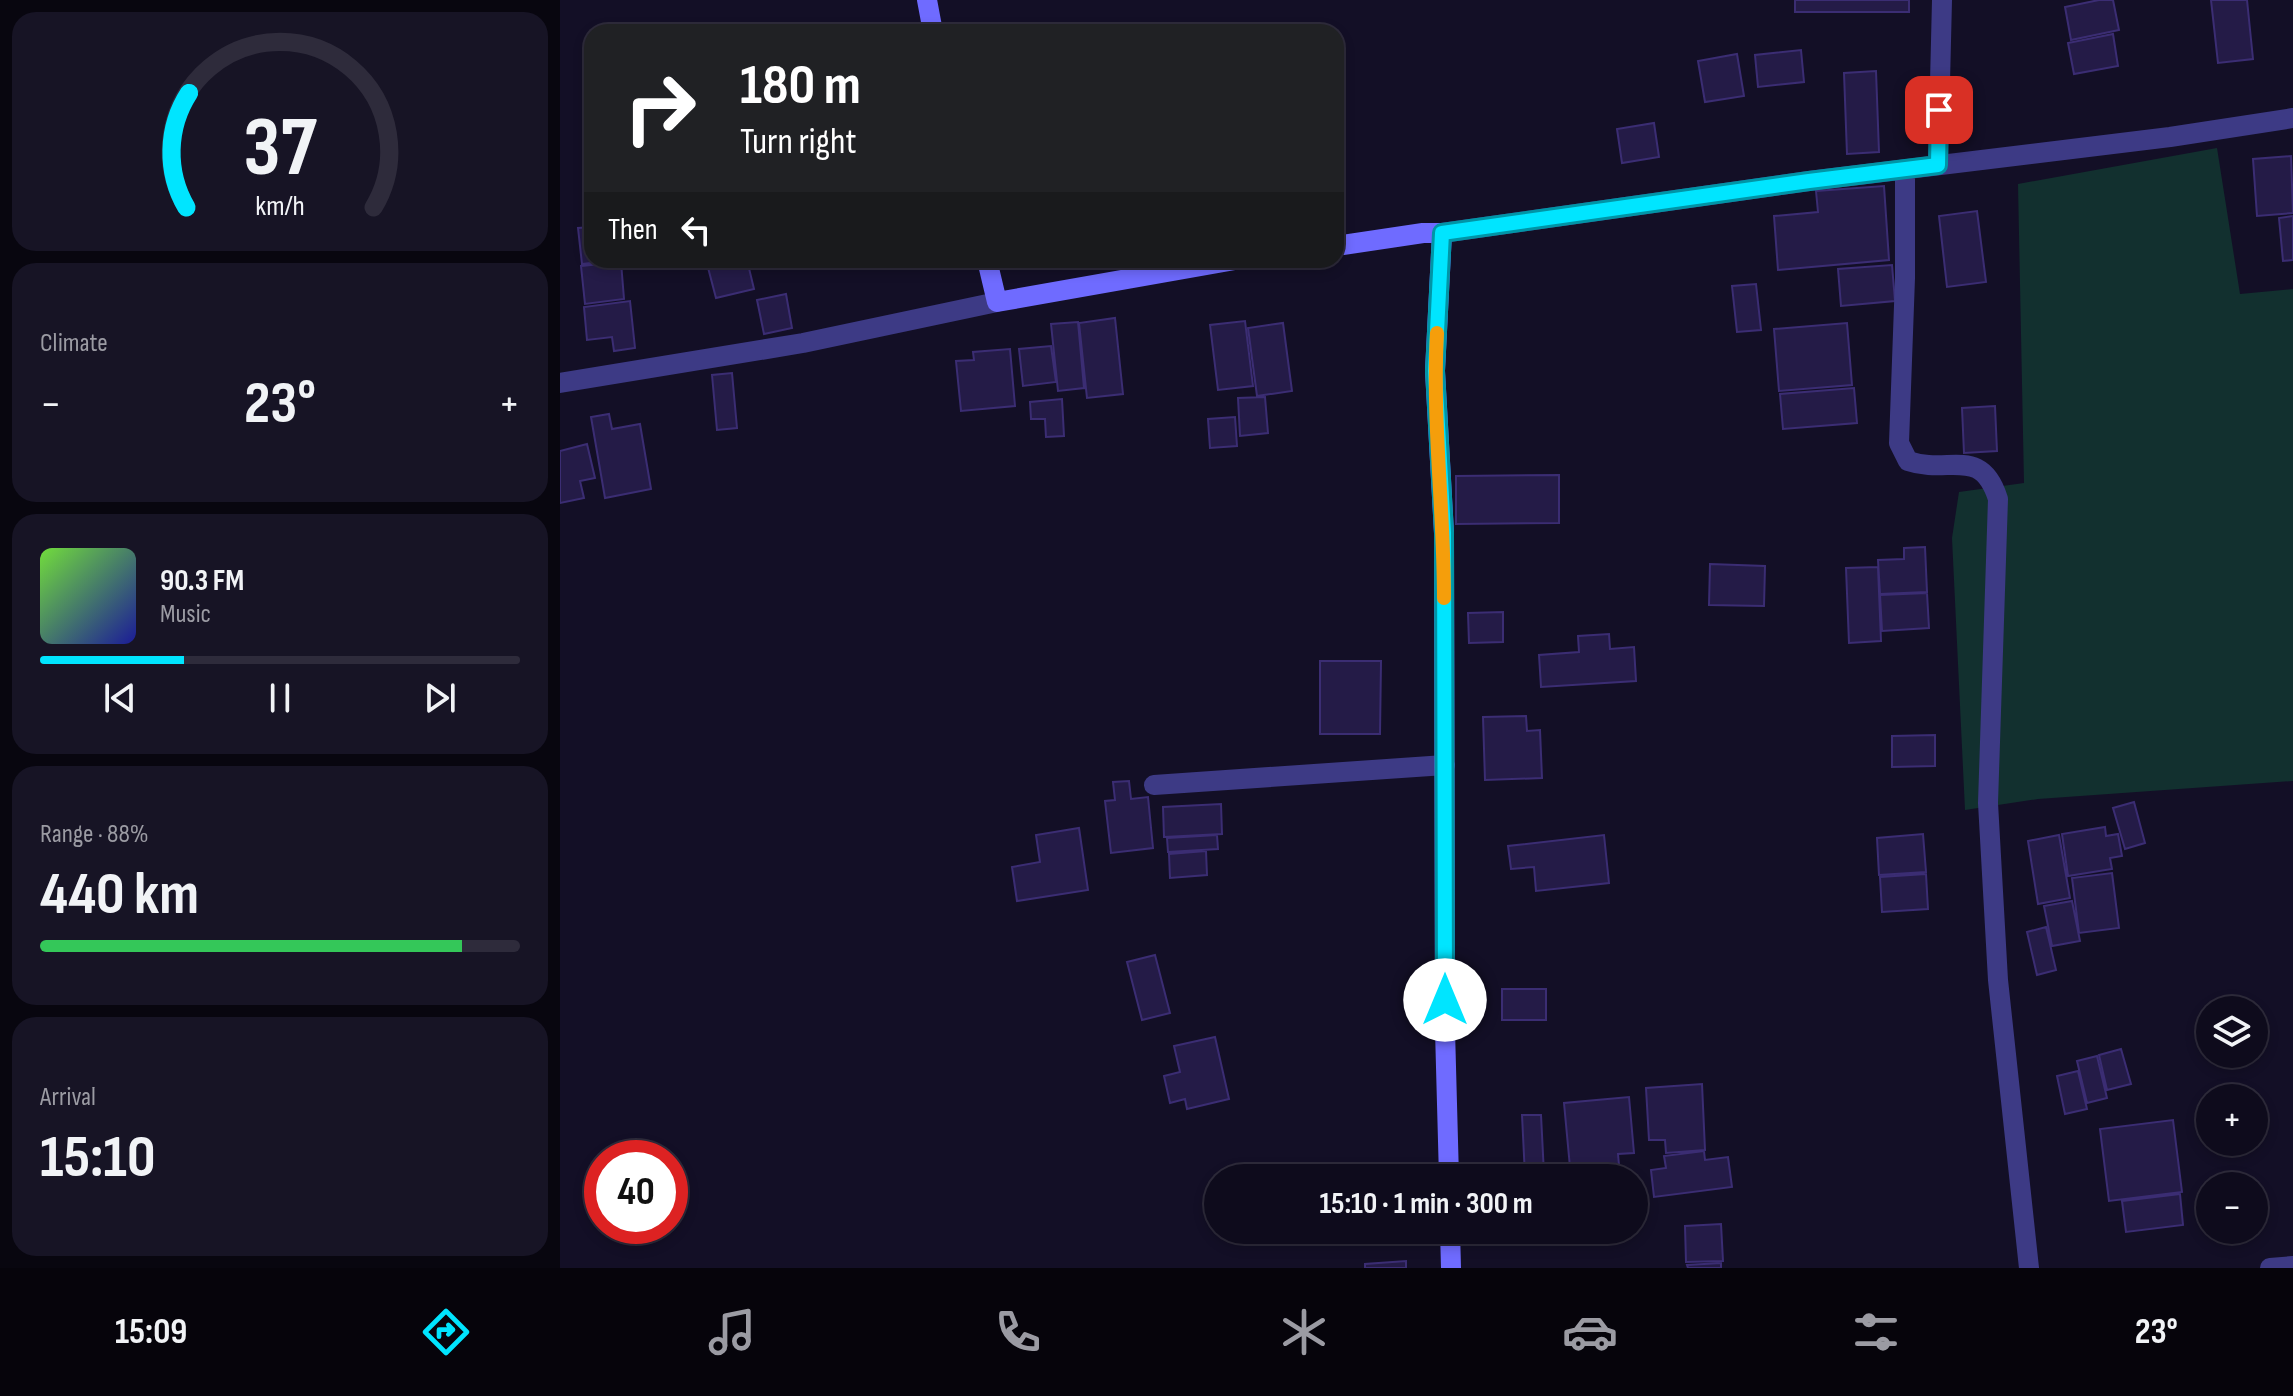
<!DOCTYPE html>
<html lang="en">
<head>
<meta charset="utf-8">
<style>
  :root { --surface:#0e0b1c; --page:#171425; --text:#f1f3f6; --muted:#9b9ba3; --line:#2e2b3b; --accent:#00e5ff }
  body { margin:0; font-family:"Sofia Sans Condensed",sans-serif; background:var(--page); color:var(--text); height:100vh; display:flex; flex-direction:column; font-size:30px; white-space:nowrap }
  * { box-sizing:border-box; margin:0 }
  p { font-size:26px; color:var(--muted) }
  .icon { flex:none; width:44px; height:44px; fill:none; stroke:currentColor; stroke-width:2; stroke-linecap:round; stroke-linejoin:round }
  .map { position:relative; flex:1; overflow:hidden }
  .panel { display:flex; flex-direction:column; gap:12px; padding:12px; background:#08060f; width:560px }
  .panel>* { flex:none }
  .hud { position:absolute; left:24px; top:24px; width:760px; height:244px; border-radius:24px; box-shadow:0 4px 12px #0003,0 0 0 2px var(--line); background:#202124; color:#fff; overflow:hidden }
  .fabs { position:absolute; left:1636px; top:996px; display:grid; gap:16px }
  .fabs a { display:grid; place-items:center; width:72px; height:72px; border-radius:50%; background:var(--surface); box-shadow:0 4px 12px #0003,0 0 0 2px var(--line); font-size:40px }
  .speed { position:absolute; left:24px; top:1140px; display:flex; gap:16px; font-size:40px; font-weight:700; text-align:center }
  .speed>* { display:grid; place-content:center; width:104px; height:104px; border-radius:50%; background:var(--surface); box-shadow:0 4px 12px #0003,0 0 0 2px var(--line); line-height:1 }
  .speed .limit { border:12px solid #d22; background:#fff; color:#111 }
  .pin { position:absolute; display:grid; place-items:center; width:68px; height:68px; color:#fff; margin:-34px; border-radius:16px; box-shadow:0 4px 12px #0006 }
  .me { position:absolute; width:88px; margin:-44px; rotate:0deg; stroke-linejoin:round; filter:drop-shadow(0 0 6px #0008) }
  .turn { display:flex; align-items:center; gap:28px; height:168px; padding:0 24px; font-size:36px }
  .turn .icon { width:104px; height:104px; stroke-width:2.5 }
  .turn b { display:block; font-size:56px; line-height:68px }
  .then { display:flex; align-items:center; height:76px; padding:0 24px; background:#0003; gap:16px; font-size:30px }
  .big { font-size:60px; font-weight:700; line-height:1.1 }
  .panel .tile { flex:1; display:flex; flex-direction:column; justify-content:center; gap:12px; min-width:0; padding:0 28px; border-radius:24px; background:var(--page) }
  .panel .dial { align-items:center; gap:0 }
  .dial svg { height:208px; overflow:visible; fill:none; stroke:var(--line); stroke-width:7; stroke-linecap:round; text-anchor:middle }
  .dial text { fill:var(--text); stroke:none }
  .song { display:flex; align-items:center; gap:24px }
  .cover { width:96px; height:96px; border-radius:12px; background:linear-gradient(135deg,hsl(100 70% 55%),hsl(240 70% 35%)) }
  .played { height:8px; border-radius:4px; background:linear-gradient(90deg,var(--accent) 30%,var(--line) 30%) }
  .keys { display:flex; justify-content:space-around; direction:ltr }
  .heat { display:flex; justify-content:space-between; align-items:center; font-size:44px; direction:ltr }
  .charge { height:12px; border-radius:6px; background:linear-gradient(90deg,#34c759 88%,var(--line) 0) }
  .trip { position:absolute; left:644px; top:1164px; width:444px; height:80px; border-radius:40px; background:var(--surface); box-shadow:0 4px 12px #0003,0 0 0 2px var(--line); font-weight:700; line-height:80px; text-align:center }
  .dock { display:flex; height:128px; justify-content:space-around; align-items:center; background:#06040b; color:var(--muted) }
  .dock .icon { width:56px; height:56px }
  .dock .selected { color:var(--accent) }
  .dock b { font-size:36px; color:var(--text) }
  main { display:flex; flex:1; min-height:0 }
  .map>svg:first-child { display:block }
  .green { fill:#12302f }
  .building { fill:#241b47; stroke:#3b2d73; stroke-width:2 }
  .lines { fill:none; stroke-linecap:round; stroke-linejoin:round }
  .street { stroke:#3d3a85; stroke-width:20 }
  .secondary { stroke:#6f6bff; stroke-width:20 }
  .route-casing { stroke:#0095a6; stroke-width:20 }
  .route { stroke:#00e5ff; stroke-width:14 }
  .slow { stroke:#f59e0b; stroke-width:14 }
</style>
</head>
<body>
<main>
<section class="panel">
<div class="tile dial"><svg viewBox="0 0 100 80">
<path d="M14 69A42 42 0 1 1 86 69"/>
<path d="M14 69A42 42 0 0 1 15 25" stroke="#00e5ff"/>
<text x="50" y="56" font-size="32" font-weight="700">37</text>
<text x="50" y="72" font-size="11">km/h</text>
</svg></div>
<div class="tile"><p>Climate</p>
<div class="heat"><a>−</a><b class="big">23°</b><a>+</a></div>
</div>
<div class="tile">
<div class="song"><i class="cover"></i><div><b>90.3 FM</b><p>Music</p></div></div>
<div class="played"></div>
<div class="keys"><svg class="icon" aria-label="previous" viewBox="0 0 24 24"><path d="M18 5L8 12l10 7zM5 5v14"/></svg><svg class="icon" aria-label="pause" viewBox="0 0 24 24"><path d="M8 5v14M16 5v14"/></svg><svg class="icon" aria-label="next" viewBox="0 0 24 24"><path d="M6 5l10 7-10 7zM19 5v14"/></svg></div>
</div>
<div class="tile"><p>Range · 88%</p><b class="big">440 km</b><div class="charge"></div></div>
<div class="tile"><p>Arrival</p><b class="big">15:10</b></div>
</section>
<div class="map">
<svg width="1733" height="1268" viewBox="0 0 1733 1268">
  <rect width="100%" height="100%" fill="#130f26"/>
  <path class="green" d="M1657 148 1680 294 1733 289V781L1478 799 1405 810 1392 538 1399 492 1464 483 1458 184Z"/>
  <path class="building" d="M1235 0H1349V12H1235Z
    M1539 0H1553L1559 30 1511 40 1505 7Z
    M1651 0H1687L1693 59 1658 63Z
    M1553 34 1558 66 1514 74 1508 43Z
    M1241 50 1244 82 1198 87 1195 55Z
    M1177 54 1184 96 1145 102 1138 61Z
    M1316 71 1319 152 1287 154 1284 73Z
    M1094 123 1099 157 1062 163 1057 129Z
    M1731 156 1733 213 1697 216 1693 159Z
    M1324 186 1329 260 1218 270 1214 216 1258 212 1256 191Z
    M1417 211 1426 282 1387 287 1379 216Z
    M1733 216V260L1723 261 1719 218Z
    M32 227V260H57L22 264 18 228Z
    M146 260H187L194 289 156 298Z
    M61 262 64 299 25 304 21 266Z
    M1332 265 1335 301 1281 306 1278 269Z
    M1196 284 1201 330 1177 332 1172 286Z
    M226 294 232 328 204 334 197 300Z
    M70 301 75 348 54 351 52 337 27 340 24 307Z
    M555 318 563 394 527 398 519 323Z
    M685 321 693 386 658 390 650 325Z
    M518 322 524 388 498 391 491 324Z
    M723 323 732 391 697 396 688 328Z
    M1287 323 1292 385 1219 391 1214 329Z
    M491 346 496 382 463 386 459 349Z
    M450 349 455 406 401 411 396 361 414 360 413 352Z
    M172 373 177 428 157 430 152 375Z
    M1294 388 1297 423 1223 429 1220 394Z
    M705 397 708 433 680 436 678 398Z
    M502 399 504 436 486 437 485 419H471L470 402Z
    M1435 406 1437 451 1404 453 1402 408Z
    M49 414 52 429 80 424 91 489 45 498 31 417Z
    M675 417 677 446 650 448 648 419Z
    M27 444 35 478 20 481 24 498 0 503V451Z
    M999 475V523L896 524V476Z
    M1365 547 1367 592 1320 594 1318 560 1344 559V548Z
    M1150 564 1205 566 1204 606 1149 605Z
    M1318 567 1321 641 1289 643 1286 568Z
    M1367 593 1369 628 1322 631 1320 595Z
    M943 612V642L909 643 908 613Z
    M1049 634 1050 649 1074 647 1076 681 981 687 979 655 1019 652 1018 636Z
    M760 661H821L820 734H760Z
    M966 716 967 731 980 730 982 778 925 780 923 717Z
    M1375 735V766L1332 767V736Z
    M569 781 571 799 588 797 593 848 551 853 545 801 555 800 553 782Z
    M1574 802 1585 843 1565 849 1553 808Z
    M661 804 662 834 604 837 603 807Z
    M1545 827 1546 836 1558 834 1562 856 1550 858 1552 869 1508 876 1502 834Z
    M519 828 528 890 457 901 452 867 480 862 476 835Z
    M1363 834 1366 872 1319 875 1317 838Z
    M657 835 658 849 608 852 607 838Z
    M1044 835 1049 883 976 891 974 867 951 869 948 846Z
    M1499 835 1510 898 1478 904 1468 841Z
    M646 851 647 875 610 878 609 854Z
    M1552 873 1559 928 1519 933 1512 878Z
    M1366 874 1368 909 1322 912 1320 877Z
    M1512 901 1520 941 1492 946 1484 906Z
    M1486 927 1496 970 1477 975 1467 932Z
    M595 955 610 1013 582 1020 567 962Z
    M942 989H986V1020H942Z
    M655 1037 669 1099 627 1109 625 1099 610 1103 604 1076 620 1072 614 1046Z
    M1561 1049 1571 1084 1547 1090 1539 1055Z
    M1537 1056 1547 1098 1527 1103 1517 1061Z
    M1518 1071 1527 1109 1505 1114 1497 1076Z
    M1142 1084 1145 1150 1106 1153 1105 1140H1089L1086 1088Z
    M1069 1097 1074 1153 1058 1154 1060 1176 1011 1178 1004 1103Z
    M962 1115H981L984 1174 965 1176Z
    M1613 1120 1622 1192 1549 1201 1540 1129Z
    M1144 1151 1145 1160 1168 1157 1172 1187 1094 1197 1091 1170 1106 1168 1104 1156Z
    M1620 1194 1623 1225 1566 1232 1562 1201Z
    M1161 1224 1163 1261 1126 1262 1125 1226Z
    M782 1230H859V1244L782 1242Z
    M846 1261V1268H805V1264Z
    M1161 1263V1268H1128L1127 1265Z"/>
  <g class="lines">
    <path class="street" d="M1378 165 1382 0
      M1345 169V278L1339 443 1348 461C1389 475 1421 445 1438 499L1428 803 1438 980 1469 1268
      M882 233 1249 181 1610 137 1733 118
      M0 383 243 343 437 302
      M594 785 885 765
      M1710 1268 1733 1266"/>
    <path class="secondary" d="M367 0 373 32
      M776 246 863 233H882L875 371 884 533 885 1030 889 1178
      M427 260 437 302 675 260
      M890 1230 891 1268"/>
  </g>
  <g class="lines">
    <g class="route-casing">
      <path id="route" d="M885 1000 884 533 875 371 882 233 1249 181 1378 165 1379 110"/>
    </g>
    <use href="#route" class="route"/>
    <path class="slow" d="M877 333C872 421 884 510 884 598"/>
  </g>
</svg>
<div class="fabs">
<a><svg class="icon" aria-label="layers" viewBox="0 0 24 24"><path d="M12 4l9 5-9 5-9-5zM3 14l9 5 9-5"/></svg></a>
<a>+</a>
<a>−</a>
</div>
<div class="speed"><div class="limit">40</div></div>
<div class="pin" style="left:1379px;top:110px;background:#d93025"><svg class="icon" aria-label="arrive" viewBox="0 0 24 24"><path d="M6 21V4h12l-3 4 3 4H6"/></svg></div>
<svg class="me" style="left:885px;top:1000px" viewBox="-20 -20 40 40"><circle r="19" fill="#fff"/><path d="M0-13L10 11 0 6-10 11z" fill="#00e5ff"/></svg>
<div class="trip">15:10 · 1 min · 300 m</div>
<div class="hud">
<div class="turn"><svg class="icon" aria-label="right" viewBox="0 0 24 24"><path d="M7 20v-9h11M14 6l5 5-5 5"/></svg><div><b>180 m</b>Turn right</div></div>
<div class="then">Then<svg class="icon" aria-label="left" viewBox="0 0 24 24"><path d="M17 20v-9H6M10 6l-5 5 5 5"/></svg></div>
</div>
</div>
</main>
<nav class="dock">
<b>15:09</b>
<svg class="icon selected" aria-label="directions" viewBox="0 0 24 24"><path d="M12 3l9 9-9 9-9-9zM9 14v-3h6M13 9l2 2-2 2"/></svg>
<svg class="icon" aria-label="music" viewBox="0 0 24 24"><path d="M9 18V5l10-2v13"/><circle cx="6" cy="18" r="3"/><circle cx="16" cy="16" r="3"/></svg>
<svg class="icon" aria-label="phone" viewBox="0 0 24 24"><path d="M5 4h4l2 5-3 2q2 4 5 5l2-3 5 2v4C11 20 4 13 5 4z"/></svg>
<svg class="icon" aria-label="climate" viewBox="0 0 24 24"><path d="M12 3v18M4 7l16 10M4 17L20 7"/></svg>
<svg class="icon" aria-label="car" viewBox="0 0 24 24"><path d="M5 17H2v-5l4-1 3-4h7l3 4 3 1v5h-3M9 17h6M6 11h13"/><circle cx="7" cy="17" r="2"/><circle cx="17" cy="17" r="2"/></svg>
<svg class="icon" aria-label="filters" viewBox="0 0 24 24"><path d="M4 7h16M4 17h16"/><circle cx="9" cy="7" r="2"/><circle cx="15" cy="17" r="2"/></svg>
<b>23°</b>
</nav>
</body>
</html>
